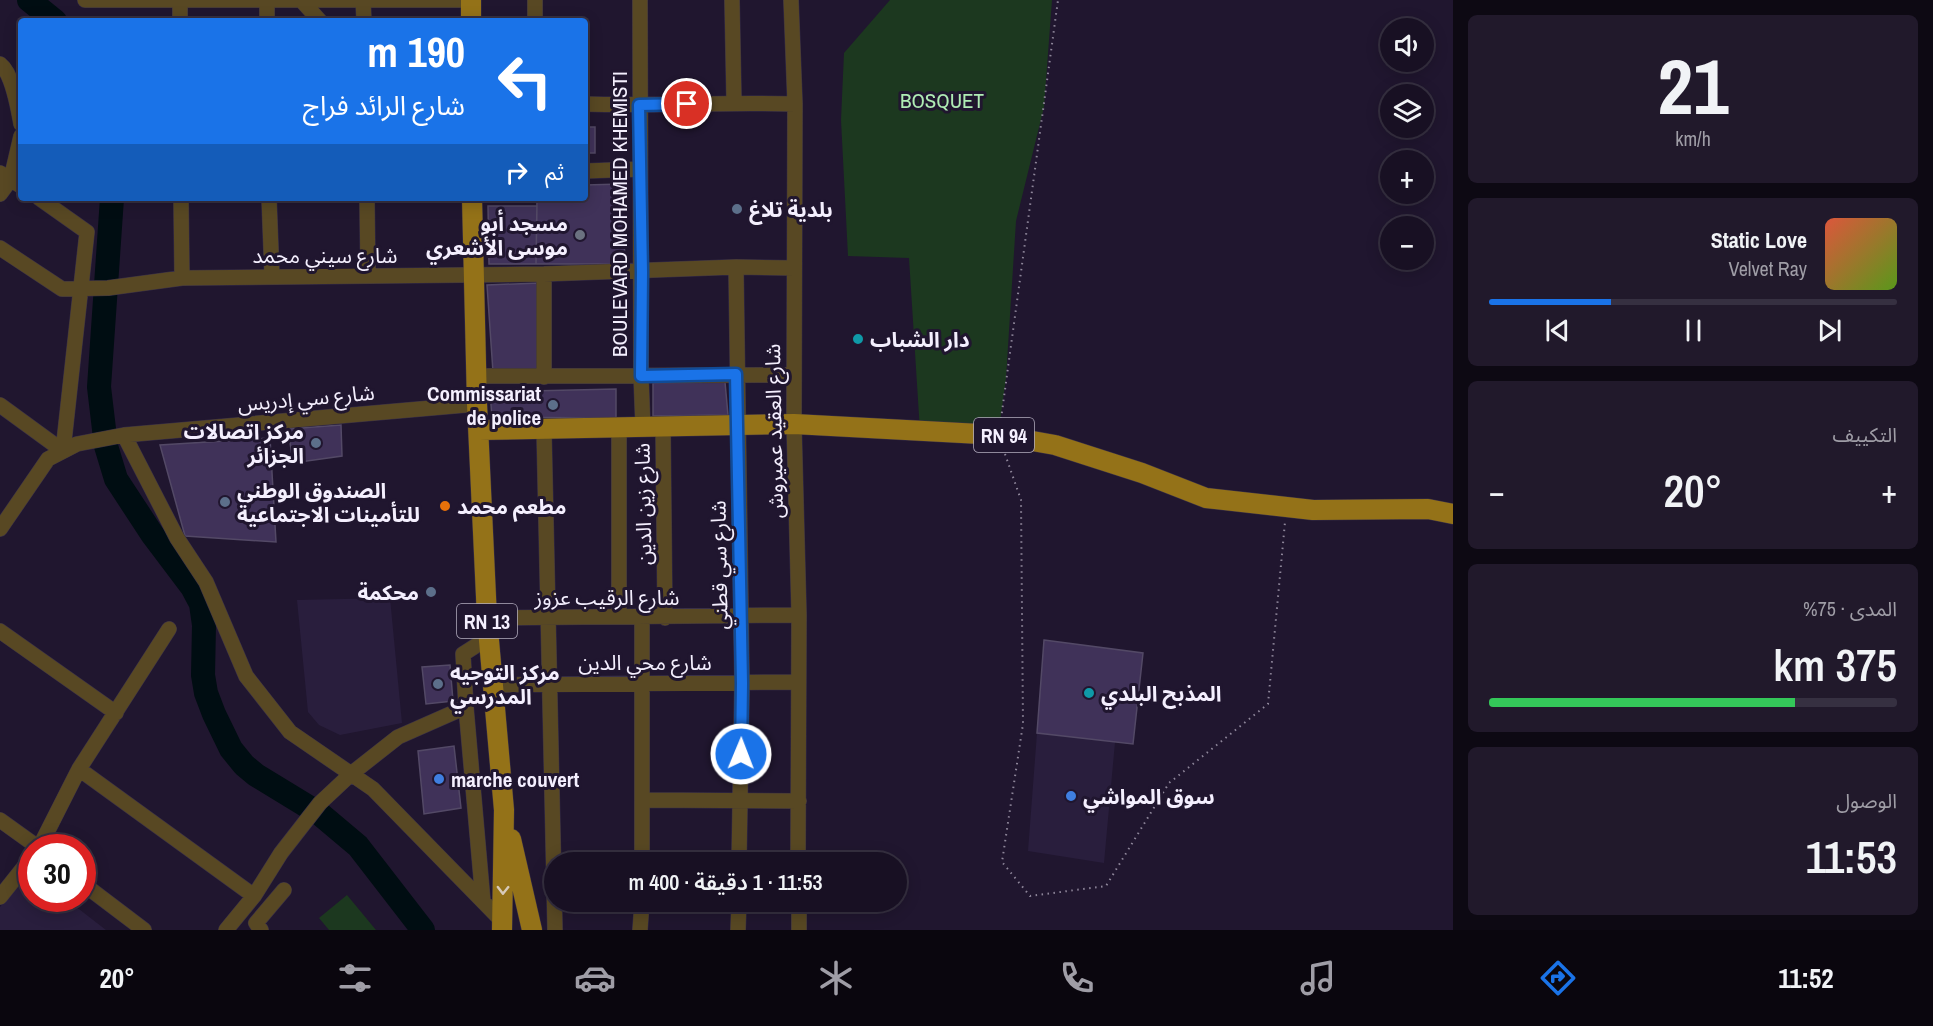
<!DOCTYPE html>
<html lang="ar">
<head>
<meta charset="utf-8">
<style>
  :root { --surface:#181023; --page:#21192b; --text:#f1f3f6; --muted:#9f9da6; --line:#363041; --accent:#1a73e8 }
  body { margin:0; font-family:"Archivo Narrow","Noto Sans Arabic",sans-serif; background:var(--page); color:var(--text); direction:rtl; height:100vh; display:flex; flex-direction:column; font-size:22px; white-space:nowrap }
  * { box-sizing:border-box; margin:0 }
  p { font-size:20px; color:var(--muted) }
  .icon { flex:none; width:33px; height:33px; fill:none; stroke:currentColor; stroke-width:2; stroke-linecap:round; stroke-linejoin:round }
  .map { position:relative; flex:1; overflow:hidden; direction:ltr }
  .sheet { display:flex; flex-direction:column; gap:15px; padding:15px; background:#0d0913; width:480px }
  .sheet>* { flex:none }
  .guide { position:absolute; left:18px; top:18px; width:570px; height:183px; border-radius:6px; box-shadow:0 3px 15px #0003,0 0 0 2px var(--line); direction:rtl; background:#1a73e8; color:#fff; overflow:hidden }
  .fabs { position:absolute; left:1380px; top:18px; display:grid; gap:12px }
  .fabs a { display:grid; place-items:center; width:54px; height:54px; border-radius:50%; background:var(--surface); box-shadow:0 3px 15px #0003,0 0 0 2px var(--line); font-size:30px }
  .speed { position:absolute; left:18px; top:834px; display:flex; gap:12px; font-size:30px; font-weight:700; text-align:center }
  .speed>* { display:grid; place-content:center; width:78px; height:78px; border-radius:50%; background:var(--surface); box-shadow:0 3px 15px #0003,0 0 0 2px var(--line); line-height:1 }
  .speed .limit { border:9px solid #d22; background:#fff; color:#111 }
  .pin { position:absolute; display:grid; place-items:center; width:51px; height:51px; color:#fff; margin:-26px; border:3px solid #fff; border-radius:50%; box-shadow:0 2px 6px #0007 }
  .me { position:absolute; width:66px; margin:-33px; rotate:1deg; stroke-linejoin:round; filter:drop-shadow(0 0 4px #0008) }
  .turn { display:flex; align-items:center; gap:21px; height:126px; padding:0 24px; font-size:27px }
  .turn .icon { width:78px; height:78px; stroke-width:2.5 }
  .turn b { display:block; font-size:42px; line-height:51px }
  .then { display:flex; align-items:center; height:57px; padding:0 24px; background:#0003; gap:12px; font-size:22px }
  .big { font-size:45px; font-weight:600; line-height:1.1 }
  .sheet .card { flex:1; display:flex; flex-direction:column; justify-content:center; gap:9px; min-width:0; padding:0 21px; border-radius:9px; background:var(--page) }
  .sheet .dial { align-items:center; gap:0 }
  .dial b { font-size:78px; line-height:1 }
  .song { display:flex; align-items:center; gap:18px }
  .cover { width:72px; height:72px; border-radius:9px; background:linear-gradient(135deg,hsl(10 70% 55%),hsl(90 70% 35%)) }
  .played { height:6px; border-radius:3px; background:linear-gradient(90deg,var(--accent) 30%,var(--line) 30%) }
  .keys { display:flex; justify-content:space-around; direction:ltr }
  .heat { display:flex; justify-content:space-between; align-items:center; font-size:33px; direction:ltr }
  .charge { height:9px; border-radius:4px; background:linear-gradient(90deg,#34c759 75%,var(--line) 0) }
  .trip { position:absolute; left:544px; top:852px; width:363px; height:60px; border-radius:30px; background:var(--surface); box-shadow:0 3px 15px #0003,0 0 0 2px var(--line); font-weight:600; line-height:60px; text-align:center; direction:rtl }
  .dock { display:flex; height:96px; justify-content:space-around; align-items:center; background:#0a060e; color:var(--muted) }
  .dock .icon { width:42px; height:42px }
  .dock .on { color:var(--accent) }
  .dock b { font-size:27px; color:var(--text) }
  main { display:flex; flex:1; min-height:0 }
  .map>svg:first-child { display:block }
  .built { fill:#291e3d }
  .green { fill:#1c381f }
  .lines { fill:none; stroke-linecap:round; stroke-linejoin:round }
  .river { stroke:#000d12; stroke-width:24 }
  .building { fill:#403259; stroke:#534966; stroke-width:1.5 }
  .minor-casing { stroke:#393048; stroke-width:16 }
  .major-casing { stroke:#393048; stroke-width:21 }
  .path { stroke:#8e869a; stroke-width:2; stroke-dasharray:1.5 4.5; stroke-linecap:butt }
  .minor { stroke:#584823; stroke-width:15 }
  .major { stroke:#947218; stroke-width:20 }
  .oneway { stroke:#d7cab9 }
  .route-casing { stroke:#114b97; stroke-width:15 }
  .route { stroke:#1a73e8; stroke-width:10 }
  .service-dot { fill:#5c6f8a; stroke:#20162f; stroke-width:2 }
  .worship-dot { fill:#6b7280; stroke:#20162f; stroke-width:2 }
  .culture-dot { fill:#0f9aa8; stroke:#20162f; stroke-width:2 }
  .food-dot { fill:#e8710a; stroke:#20162f; stroke-width:2 }
  .shop-dot { fill:#3f7fe0; stroke:#20162f; stroke-width:2 }
  .labels { text-anchor:middle; dominant-baseline:central; stroke-width:6; stroke-linejoin:round; paint-order:stroke }
  .shield { fill:#20162f; stroke:#b4aec0; stroke-width:1.5 }
  .shield-label { font-size:20px; font-weight:bold; fill:#f4effe }
  .park-label { font-size:21px; fill:#afecb4; stroke:#20162f }
  .poi-label { font-size:21px; font-weight:bold; fill:#f4effe; stroke:#20162f; text-anchor:start }
  .street-label { font-size:21px; fill:#f4effe; stroke:#20162f }
</style>
</head>
<body>
<main>
<section class="sheet">
<div class="card dial"><b>21</b><p>km/h</p></div>
<div class="card">
<div class="song"><i class="cover"></i><div><b>Static Love</b><p>Velvet Ray</p></div></div>
<div class="played"></div>
<div class="keys"><svg class="icon" aria-label="previous" viewBox="0 0 24 24"><path d="M18 5L8 12l10 7zM5 5v14"/></svg><svg class="icon" aria-label="pause" viewBox="0 0 24 24"><path d="M8 5v14M16 5v14"/></svg><svg class="icon" aria-label="next" viewBox="0 0 24 24"><path d="M6 5l10 7-10 7zM19 5v14"/></svg></div>
</div>
<div class="card"><p>التكييف</p>
<div class="heat"><a>−</a><b class="big">20°</b><a>+</a></div>
</div>
<div class="card"><p>المدى · 75%</p><b class="big">375 km</b><div class="charge"></div></div>
<div class="card"><p>الوصول</p><b class="big">11:53</b></div>
</section>
<div class="map">
<svg width="1453" height="930" viewBox="0 0 1453 930">
  <rect width="100%" height="100%" fill="#20162f"/>
  <path class="built" d="M390 598 402 723 340 735 319 725 308 712 297 600Z
    M1037 733 1115 742 1104 863 1028 851Z
    M29 870 31 872 32 898 66 899 106 930H0V907Z"/>
  <path class="green" d="M890 0H1052L1044 107 1016 221 1006 378 1000 422 920 431 909 258 848 256 841 120 844 53Z
    M347 895 376 930H329L319 918Z"/>
  <g class="lines">
    <path class="river" d="M29 0 55 21
      M112 198 99 387 106 446 116 479 152 534 192 587 201 604 204 625 203 675 206 693 214 714 231 749 244 765 256 775 320 814 358 846 423 930"/>
  </g>
  <path class="building" d="M585 127H595V153H585Z
    M622 184 625 264H536L537 198H585V185Z
    M488 206H537L536 264H489Z
    M539 283 540 371 493 372 487 285Z
    M725 382 728 415 653 416V383Z
    M616 389V418L492 417 490 392Z
    M341 425 342 456 293 463 288 429Z
    M270 438 276 542 185 536 160 445Z
    M1044 640 1143 653 1133 744 1037 733Z
    M450 665 453 701 426 704 422 667Z
    M454 746 461 808 424 814 418 751Z"/>
  <g class="lines">
    <g class="minor-casing">
      <path id="minor" d="M85 0H471
        M180 0V21
        M267 0V21
        M301 0 320 21
        M363 0 364 21
        M535 0V21
        M640 0 641 376 643 428
        M732 0 734 102
        M791 0 795 104 794 424 799 615 798 862
        M0 64C13 74 18 108 21 124
        M585 104C655 106 725 102 795 104
        M585 171 640 169
        M0 173 21 186
        M0 194 11 179 21 136
        M181 198 182 278
        M269 198 272 276
        M367 198 368 275
        M0 248 62 289 108 288 182 278 544 274 736 267 794 268
        M736 267 742 683 739 862
        M476 376 794 375
        M544 377V274
        M0 405 63 451 87 232 39 198
        M663 427 665 618
        M619 428V617
        M544 430 555 930
        M124 435 177 538 206 582 246 676 290 732 373 789 502 921
        M0 529 48 459 77 444 124 435 477 404
        M487 618 799 615
        M0 631 116 713
        M493 685 798 682
        M466 707 483 901
        M79 769 254 896
        M642 800 799 801
        M0 820 39 848
        M39 848 79 769 169 629
        M642 862V618
        M82 883 144 930
        M0 897 32 857
        M799 902V930
        M226 930 254 896 281 853 320 803 351 774 398 737 466 707 463 654 488 638
        M261 930 256 923 284 890
        M640 930 642 902
        M738 930 739 902"/>
    </g>
    <g class="major-casing">
      <path id="major" d="M471 0V21
        M472 198 477 404 487 618 504 810 502 930
        M479 430 794 424 999 435 1055 445 1142 473 1206 498 1313 510 1428 509 1453 514
        M511 839 532 930"/>
    </g>
    <path class="path" d="M1001 419 1058 0
      M1005 454 1021 500 1023 724 1002 862 1030 896 1106 886 1169 783 1268 704 1285 522"/>
    <use href="#minor" class="minor"/>
    <use href="#major" class="major"/>
  </g>
  <defs><path id="oneway-chevron" d="M-2-3.5L2.5 0L-2 3.5" fill="none" stroke-width="1.6" stroke-linecap="round" stroke-linejoin="round" transform="scale(1.5)"/></defs>
  <use class="oneway" href="#oneway-chevron" transform="translate(503 890) rotate(91)"/>
  <g class="lines">
    <g class="route-casing">
      <path id="route" d="M687 104 639 105 642 272 641 376 736 374 742 683 741 754"/>
    </g>
    <use href="#route" class="route"/>
  </g>
  <g class="service-dot">
    <circle cx="737" cy="209" r="6"/>
    <circle cx="553" cy="405" r="6"/>
    <circle cx="316" cy="443" r="6"/>
    <circle cx="225" cy="502" r="6"/>
    <circle cx="431" cy="592" r="6"/>
    <circle cx="438" cy="684" r="6"/>
  </g>
  <circle class="worship-dot" cx="580" cy="235" r="6"/>
  <g class="culture-dot">
    <circle cx="858" cy="339" r="6"/>
    <circle cx="1089" cy="693" r="6"/>
  </g>
  <circle class="food-dot" cx="445" cy="506" r="6"/>
  <g class="shop-dot">
    <circle cx="439" cy="779" r="6"/>
    <circle cx="1071" cy="796" r="6"/>
  </g>
  <g class="labels">
    <g class="shield">
      <rect x="974" y="418" width="60" height="34" rx="4.5"/>
      <rect x="457" y="604" width="60" height="34" rx="4.5"/>
    </g>
    <g class="shield-label">
      <text x="1004" y="435">RN 94</text>
      <text x="487" y="621">RN 13</text>
    </g>
    <g class="park-label">
      <text x="942" y="100">BOSQUET</text>
    </g>
    <g class="poi-label">
      <text x="749" y="209">بلدية تلاغ</text>
      <text x="568" y="223" text-anchor="end">مسجد أبو<tspan x="568" dy="24">موسى الأشعري</tspan></text>
      <text x="870" y="339">دار الشباب</text>
      <text x="541" y="393" text-anchor="end">Commissariat<tspan x="541" dy="24">de police</tspan></text>
      <text x="304" y="431" text-anchor="end">مركز اتصالات<tspan x="304" dy="24">الجزائر</tspan></text>
      <text x="237" y="490">الصندوق الوطني<tspan x="237" dy="24">للتأمينات الاجتماعية</tspan></text>
      <text x="457" y="506">مطعم محمد</text>
      <text x="419" y="592" text-anchor="end">محكمة</text>
      <text x="450" y="672">مركز التوجيه<tspan x="450" dy="24">المدرسي</tspan></text>
      <text x="1101" y="693">المذبح البلدي</text>
      <text x="451" y="779">marche couvert</text>
      <text x="1083" y="796">سوق المواشي</text>
    </g>
    <g class="street-label">
      <text transform="translate(619 214) rotate(-90)">BOULEVARD MOHAMED KHEMISTI</text>
      <text x="325" y="255">شارع سيني محمد</text>
      <text transform="translate(306 398) rotate(-5)">شارع سي إدريس</text>
      <text transform="translate(774 431) rotate(-91)">شارع العقيد عميروش</text>
      <text transform="translate(643 504) rotate(-91)">شارع زين الدين</text>
      <text transform="translate(719 565) rotate(-91)">شارع سي قطني</text>
      <text x="607" y="597">شارع الرقيب عزوز</text>
      <text x="645" y="662">شارع محي الدين</text>
    </g>
  </g>
</svg>
<div class="fabs">
<a><svg class="icon" aria-label="sound" viewBox="0 0 24 24"><path d="M4 9h4l5-4v14l-5-4H4zM17 9q2 3 0 6"/></svg></a>
<a><svg class="icon" aria-label="layers" viewBox="0 0 24 24"><path d="M12 4l9 5-9 5-9-5zM3 14l9 5 9-5"/></svg></a>
<a>+</a>
<a>−</a>
</div>
<div class="speed"><div class="limit">30</div></div>
<div class="pin" style="left:687px;top:104px;background:#d93025"><svg class="icon" aria-label="arrive" viewBox="0 0 24 24"><path d="M6 21V4h12l-3 4 3 4H6"/></svg></div>
<svg class="me" style="left:741px;top:754px" viewBox="-20 -20 40 40"><circle r="17" fill="#1a73e8" stroke="#fff" stroke-width="3"/><path d="M0-11L8 9 0 5-8 9z" fill="#fff"/></svg>
<div class="trip">11:53 · 1 دقيقة · 400 m</div>
<div class="guide">
<div class="turn"><svg class="icon" aria-label="left" viewBox="0 0 24 24"><path d="M17 20v-9H6M10 6l-5 5 5 5"/></svg><div><b>190 m</b>شارع الرائد فراج</div></div>
<div class="then">ثم<svg class="icon" aria-label="right" viewBox="0 0 24 24"><path d="M7 20v-9h11M14 6l5 5-5 5"/></svg></div>
</div>
</div>
</main>
<nav class="dock">
<b>11:52</b>
<svg class="icon on" aria-label="directions" viewBox="0 0 24 24"><path d="M12 3l9 9-9 9-9-9zM9 14v-3h6M13 9l2 2-2 2"/></svg>
<svg class="icon" aria-label="music" viewBox="0 0 24 24"><path d="M9 18V5l10-2v13"/><circle cx="6" cy="18" r="3"/><circle cx="16" cy="16" r="3"/></svg>
<svg class="icon" aria-label="phone" viewBox="0 0 24 24"><path d="M5 4h4l2 5-3 2q2 4 5 5l2-3 5 2v4C11 20 4 13 5 4z"/></svg>
<svg class="icon" aria-label="climate" viewBox="0 0 24 24"><path d="M12 3v18M4 7l16 10M4 17L20 7"/></svg>
<svg class="icon" aria-label="car" viewBox="0 0 24 24"><path d="M5 17H2v-5l4-1 3-4h7l3 4 3 1v5h-3M9 17h6M6 11h13"/><circle cx="7" cy="17" r="2"/><circle cx="17" cy="17" r="2"/></svg>
<svg class="icon" aria-label="filters" viewBox="0 0 24 24"><path d="M4 7h16M4 17h16"/><circle cx="9" cy="7" r="2"/><circle cx="15" cy="17" r="2"/></svg>
<b>20°</b>
</nav>
</body>
</html>
